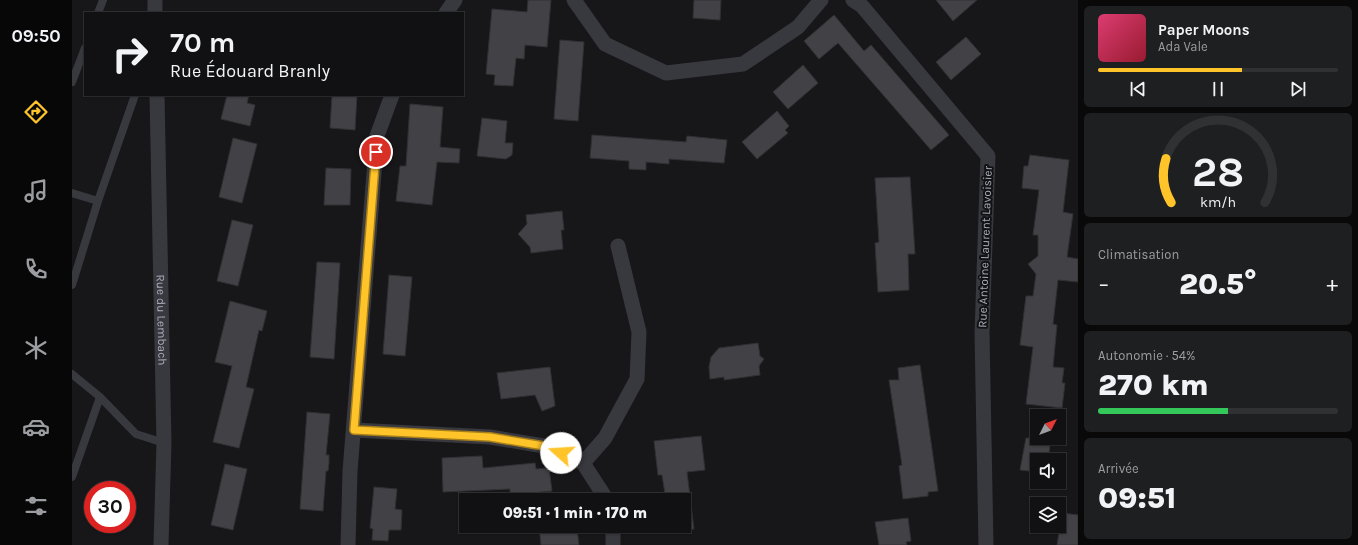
<!DOCTYPE html>
<html lang="fr">
<head>
<meta charset="utf-8">
<style>
  :root { --surface:#111113; --page:#1e1f21; --text:#f1f3f6; --muted:#9c9da0; --line:#303133; --accent:#ffc429 }
  body { margin:0; font-family:Karla,sans-serif; background:var(--page); color:var(--text); height:100vh; display:flex; flex-direction:column; font-size:15px; white-space:nowrap }
  * { box-sizing:border-box; margin:0 }
  p { font-size:13px; color:var(--muted) }
  .icon { flex:none; width:22px; height:22px; fill:none; stroke:currentColor; stroke-width:2; stroke-linecap:round; stroke-linejoin:round }
  .map { position:relative; flex:1; overflow:hidden }
  .side { display:flex; flex-direction:column; gap:6px; padding:6px; background:#09090a; width:280px }
  .side>* { flex:none }
  .top-card { position:absolute; left:12px; top:12px; width:380px; height:84px; border-radius:0px; box-shadow:0 1px 3px #0004,0 0 0 1px var(--line); background:#111113; color:var(--text); overflow:hidden }
  .needle { width:26px; rotate:48deg }
  .tools { position:absolute; left:958px; top:409px; display:grid; gap:8px }
  .tools a { display:grid; place-items:center; width:36px; height:36px; border-radius:0px; background:var(--surface); box-shadow:0 1px 3px #0004,0 0 0 1px var(--line); font-size:20px }
  .speed { position:absolute; left:12px; top:481px; display:flex; gap:8px; font-size:20px; font-weight:700; text-align:center }
  .speed>* { display:grid; place-content:center; width:52px; height:52px; border-radius:50%; background:var(--surface); box-shadow:0 1px 3px #0004,0 0 0 1px var(--line); line-height:1 }
  .speed .limit { border:6px solid #d22; background:#fff; color:#111 }
  .pin { position:absolute; display:grid; place-items:center; width:34px; height:34px; color:#fff; margin:-17px; border:2px solid #fff; border-radius:50%; box-shadow:0 1px 4px #0007 }
  .me { position:absolute; width:44px; margin:-22px; rotate:289deg; stroke-linejoin:round; filter:drop-shadow(0 0 3px #0008) }
  .turn { display:flex; align-items:center; gap:14px; height:84px; padding:0 20px; font-size:18px }
  .turn .icon { width:52px; height:52px; stroke-width:2.5 }
  .turn b { display:block; font-size:28px; line-height:34px }
  .big { font-size:30px; font-weight:800; line-height:1.1 }
  .side .card { flex:1; display:flex; flex-direction:column; justify-content:center; gap:6px; min-width:0; padding:0 14px; border-radius:6px; background:var(--page) }
  .side .dial { align-items:center; gap:0 }
  .dial svg { height:104px; overflow:visible; fill:none; stroke:var(--line); stroke-width:7; stroke-linecap:round; text-anchor:middle }
  .dial text { fill:var(--text); stroke:none }
  .song { display:flex; align-items:center; gap:12px }
  .cover { width:48px; height:48px; border-radius:6px; background:linear-gradient(135deg,hsl(340 70% 55%),hsl(350 70% 35%)) }
  .played { height:4px; border-radius:2px; background:linear-gradient(90deg,var(--accent) 60%,var(--line) 60%) }
  .keys { display:flex; justify-content:space-around; direction:ltr }
  .heat { display:flex; justify-content:space-between; align-items:center; font-size:22px; direction:ltr }
  .charge { height:6px; border-radius:3px; background:linear-gradient(90deg,#34c759 54%,var(--line) 0) }
  .trip { position:absolute; left:387px; top:493px; width:232px; height:40px; border-radius:0px; background:var(--surface); box-shadow:0 1px 3px #0004,0 0 0 1px var(--line); font-weight:800; line-height:40px; text-align:center }
  main { display:flex; flex:1; min-height:0 }
  .tab-bar { display:flex; flex-direction:column; width:72px; justify-content:space-around; align-items:center; background:#070708; color:var(--muted) }
  .tab-bar .icon { width:28px; height:28px }
  .tab-bar .active { color:var(--accent) }
  .tab-bar b { font-size:18px; color:var(--text) }
  .map>svg:first-child { display:block }
  .building { fill:#414146; stroke:#313135 }
  .lines { fill:none; stroke-linecap:round; stroke-linejoin:round }
  .lane { stroke:#38383f; stroke-width:8 }
  .street { stroke:#38383f; stroke-width:15 }
  .route-casing { stroke:#a67f1b; stroke-width:10 }
  .route { stroke:#ffc429; stroke-width:7 }
  .labels { text-anchor:middle; dominant-baseline:central; stroke-width:4; stroke-linejoin:round; paint-order:stroke }
  .street-label { font-size:12px; fill:#a8acba; stroke:#121214 }
</style>
</head>
<body>
<main>
<nav class="tab-bar">
<b>09:50</b>
<svg class="icon active" aria-label="directions" viewBox="0 0 24 24"><path d="M12 3l9 9-9 9-9-9zM9 14v-3h6M13 9l2 2-2 2"/></svg>
<svg class="icon" aria-label="music" viewBox="0 0 24 24"><path d="M9 18V5l10-2v13"/><circle cx="6" cy="18" r="3"/><circle cx="16" cy="16" r="3"/></svg>
<svg class="icon" aria-label="phone" viewBox="0 0 24 24"><path d="M5 4h4l2 5-3 2q2 4 5 5l2-3 5 2v4C11 20 4 13 5 4z"/></svg>
<svg class="icon" aria-label="climate" viewBox="0 0 24 24"><path d="M12 3v18M4 7l16 10M4 17L20 7"/></svg>
<svg class="icon" aria-label="car" viewBox="0 0 24 24"><path d="M5 17H2v-5l4-1 3-4h7l3 4 3 1v5h-3M9 17h6M6 11h13"/><circle cx="7" cy="17" r="2"/><circle cx="17" cy="17" r="2"/></svg>
<svg class="icon" aria-label="filters" viewBox="0 0 24 24"><path d="M4 7h16M4 17h16"/><circle cx="9" cy="7" r="2"/><circle cx="15" cy="17" r="2"/></svg>
</nav>
<div class="map">
<svg width="1006" height="545" viewBox="0 0 1006 545">
  <rect width="100%" height="100%" fill="#171719"/>
  <path class="building" d="M456 0H479L475 47 453 45 452 59 444 58 441 86 422 85 423 75 414 74 420 9 455 12Z
    M622 0H649L648 20 621 18Z
    M864 0H905L881 21Z
    M762 15 792 51 799 45 877 135 859 150 766 43 747 59 732 41Z
    M894 37 909 54 879 80 864 62Z
    M488 40 512 42 506 121 482 119Z
    M731 65 746 83 716 109 701 92Z
    M155 95H177L175 103 183 105 178 126 149 119Z
    M260 95H285L283 130 258 128Z
    M338 104 371 107 368 147 388 149 387 163 365 162 360 205 324 201 328 166H334Z
    M705 111 717 126 713 130 716 133 685 159 670 142Z
    M410 118 435 121 433 143H441L440 155 434 159 405 156Z
    M520 135 614 142 615 136 655 140 652 163 597 159V164L574 162V170L557 169V161L518 158Z
    M161 138 185 144 170 203 147 197Z
    M958 155 997 160 991 212 1001 214 995 257 1006 259V282L986 280 981 324 985 325 981 367 992 368 990 383H993L990 408 954 404 961 347 948 345 954 296H961L964 274 956 264 966 256V235H961L967 190 950 188 952 166H956Z
    M254 168 279 169 278 205H252Z
    M838 177 843 254H836L837 290 806 292 803 243 807 242 803 178Z
    M490 211 492 230H489L491 249 459 253 458 247 446 234 455 224 454 215Z
    M160 220 181 225 166 286 145 281Z
    M245 262 268 263 262 359 238 357Z
    M317 275 340 277 333 356 311 354Z
    M158 301 195 311 190 331 187 330 174 387 182 389 167 448 141 442 160 366 143 362Z
    M686 343 688 356 692 359 687 366 688 375 652 380V377L638 379 637 367 639 357 647 348Z
    M848 365 866 491 856 492V496L831 499 827 466 830 465 817 380H827L826 368Z
    M478 367 483 406 470 411 463 395 429 399 425 373Z
    M235 412 258 414 254 455H257V463L256 471H254L251 511 228 509Z
    M629 436 633 470 615 472 622 529 599 533 598 526H612V500H594L590 475H586L582 441Z
    M954 438H979L976 460H965V472L948 470Z
    M410 456 411 468 463 463 464 469 477 468 480 491 438 495V489L371 492 370 458Z
    M153 464 175 469 161 530 139 525Z
    M302 487 325 489 323 509 330 510 329 530H317L316 541 300 540 301 529 298 528Z
    M990 513 1006 515V545H985Z
    M836 518 839 541 834 542 835 545H807L803 522Z
    M467 526H501V528H505L507 545H469Z"/>
  <g class="lines">
    <path class="lane" d="M26 13 31 0
      M0 82 13 48
      M0 193 26 201 63 95
      M0 285 26 201
      M0 374 28 397 64 434 92 443
      M0 477 28 397"/>
    <g class="street">
      <path d="M83 0V13"/>
      <path d="M502 0 533 44 594 73 671 64 726 27 749 0"/>
      <path d="M781 0 790 6 916 156 910 333 914 545"/>
      <path d="M374 13 383 0"/>
      <path id="s1" d="M85 95 92 443 89 545"/>
      <path d="M282 430 418 437 478 447 511 463 535 500"/>
      <path d="M511 463 533 438 565 379 567 332 546 246"/>
      <path d="M541 526V545"/>
      <path d="M276 545 278 471 305 136 320 95"/>
    </g>
  </g>
  <g class="lines">
    <g class="route-casing">
      <path id="route" d="M304 152 282 430 418 437 478 447 489 453"/>
    </g>
    <use href="#route" class="route"/>
  </g>
  <g class="labels">
    <g class="street-label">
      <text transform="translate(913 247) rotate(-88)">Rue Antoine Laurent Lavoisier</text>
      <text stroke="none"><textPath href="#s1" startOffset="225">Rue du Lembach</textPath></text>
    </g>
  </g>
</svg>
<div class="tools">
<a><svg class="needle" viewBox="-14 -14 28 28"><path d="M0-13l5 13h-10z" fill="#e53935"/><path d="M0 13l5-13h-10z" fill="#9c9da0"/></svg></a>
<a><svg class="icon" aria-label="sound" viewBox="0 0 24 24"><path d="M4 9h4l5-4v14l-5-4H4zM17 9q2 3 0 6"/></svg></a>
<a><svg class="icon" aria-label="layers" viewBox="0 0 24 24"><path d="M12 4l9 5-9 5-9-5zM3 14l9 5 9-5"/></svg></a>
</div>
<div class="speed"><div class="limit">30</div></div>
<div class="pin" style="left:304px;top:152px;background:#d93025"><svg class="icon" aria-label="arrive" viewBox="0 0 24 24"><path d="M6 21V4h12l-3 4 3 4H6"/></svg></div>
<svg class="me" style="left:489px;top:453px" viewBox="-20 -20 40 40"><circle r="19" fill="#fff"/><path d="M0-13L10 11 0 6-10 11z" fill="#ffc429"/></svg>
<div class="trip">09:51 · 1 min · 170 m</div>
<div class="top-card">
<div class="turn"><svg class="icon" aria-label="right" viewBox="0 0 24 24"><path d="M7 20v-9h11M14 6l5 5-5 5"/></svg><div><b>70 m</b>Rue Édouard Branly</div></div>
</div>
</div>
<section class="side">
<div class="card">
<div class="song"><i class="cover"></i><div><b>Paper Moons</b><p>Ada Vale</p></div></div>
<div class="played"></div>
<div class="keys"><svg class="icon" aria-label="previous" viewBox="0 0 24 24"><path d="M18 5L8 12l10 7zM5 5v14"/></svg><svg class="icon" aria-label="pause" viewBox="0 0 24 24"><path d="M8 5v14M16 5v14"/></svg><svg class="icon" aria-label="next" viewBox="0 0 24 24"><path d="M6 5l10 7-10 7zM19 5v14"/></svg></div>
</div>
<div class="card dial"><svg viewBox="0 0 100 80">
<path d="M14 69A42 42 0 1 1 86 69"/>
<path d="M14 69A42 42 0 0 1 10 35" stroke="#ffc429"/>
<text x="50" y="56" font-size="32" font-weight="700">28</text>
<text x="50" y="72" font-size="11">km/h</text>
</svg></div>
<div class="card"><p>Climatisation</p>
<div class="heat"><a>−</a><b class="big">20.5°</b><a>+</a></div>
</div>
<div class="card"><p>Autonomie · 54%</p><b class="big">270 km</b><div class="charge"></div></div>
<div class="card"><p>Arrivée</p><b class="big">09:51</b></div>
</section>
</main>
</body>
</html>
